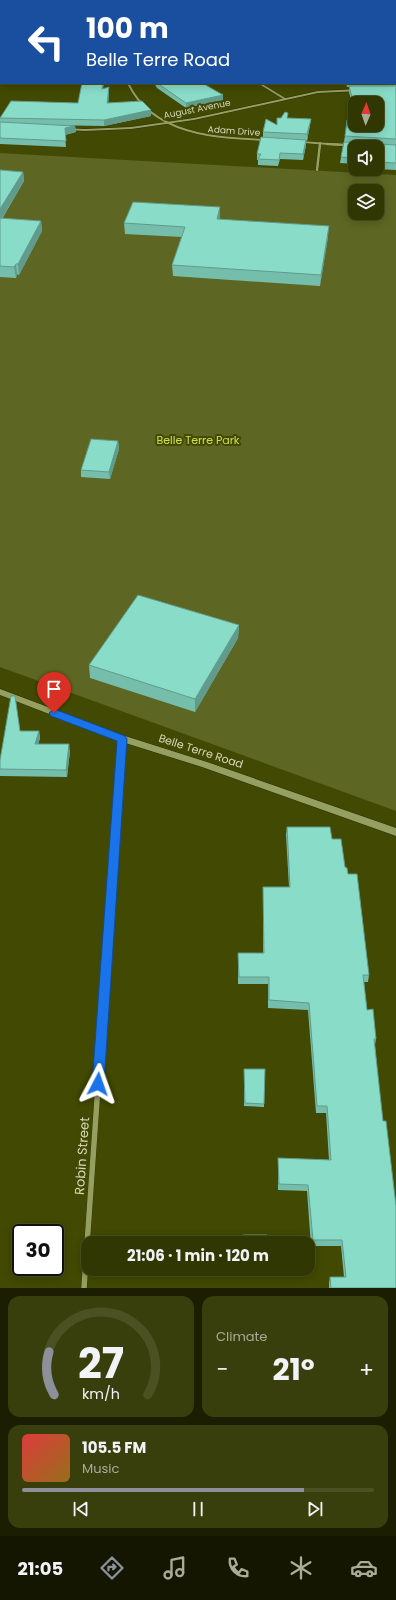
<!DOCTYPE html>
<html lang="en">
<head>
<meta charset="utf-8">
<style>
  :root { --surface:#313702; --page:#393f0c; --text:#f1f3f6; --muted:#a8ac99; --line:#4c5124; --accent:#8c9099 }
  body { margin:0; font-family:Poppins,sans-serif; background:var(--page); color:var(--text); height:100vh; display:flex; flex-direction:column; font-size:15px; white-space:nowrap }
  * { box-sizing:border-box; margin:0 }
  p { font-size:13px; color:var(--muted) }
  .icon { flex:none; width:22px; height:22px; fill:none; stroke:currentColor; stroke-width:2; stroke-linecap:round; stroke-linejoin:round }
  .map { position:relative; height:1288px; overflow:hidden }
  .drawer { display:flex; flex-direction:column; gap:8px; padding:8px; background:#1b1e01; flex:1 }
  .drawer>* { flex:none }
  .hud { position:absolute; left:0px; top:0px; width:396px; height:84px; box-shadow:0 2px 10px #0003,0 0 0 1px var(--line); background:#1a4fa0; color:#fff; overflow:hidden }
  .needle { width:26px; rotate:2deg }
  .controls { position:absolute; left:348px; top:96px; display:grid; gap:8px }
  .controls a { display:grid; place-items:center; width:36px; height:36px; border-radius:8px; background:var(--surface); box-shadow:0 2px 10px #0003,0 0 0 1px var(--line); font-size:20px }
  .speed { position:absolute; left:12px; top:1224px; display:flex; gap:8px; font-size:20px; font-weight:700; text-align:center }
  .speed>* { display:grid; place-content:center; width:52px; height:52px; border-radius:50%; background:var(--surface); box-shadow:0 2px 10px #0003,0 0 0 1px var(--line); line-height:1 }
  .speed .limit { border:2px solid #111; border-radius:6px; background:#fff; color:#111 }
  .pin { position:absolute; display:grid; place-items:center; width:34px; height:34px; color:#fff; margin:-41px -17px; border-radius:50% 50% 50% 0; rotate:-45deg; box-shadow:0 0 4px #0007 }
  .pin .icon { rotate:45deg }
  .me { position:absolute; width:44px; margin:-22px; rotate:4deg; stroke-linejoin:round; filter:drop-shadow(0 0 3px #0008) }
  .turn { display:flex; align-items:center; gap:14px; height:84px; padding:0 20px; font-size:18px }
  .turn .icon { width:52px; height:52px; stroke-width:2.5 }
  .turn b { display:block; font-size:28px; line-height:34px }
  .big { font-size:30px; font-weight:700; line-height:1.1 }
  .drawer .tile { flex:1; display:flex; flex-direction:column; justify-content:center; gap:6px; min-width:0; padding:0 14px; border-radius:12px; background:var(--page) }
  .drawer .dial { align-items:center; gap:0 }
  .dial svg { height:104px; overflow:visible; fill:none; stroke:var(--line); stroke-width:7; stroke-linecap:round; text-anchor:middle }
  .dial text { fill:var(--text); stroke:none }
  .song { display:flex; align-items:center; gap:12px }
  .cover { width:48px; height:48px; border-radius:6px; background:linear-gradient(135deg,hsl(0 70% 55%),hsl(40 70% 35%)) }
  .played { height:4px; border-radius:2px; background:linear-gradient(90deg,var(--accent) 80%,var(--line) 80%) }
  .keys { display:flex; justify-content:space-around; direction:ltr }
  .heat { display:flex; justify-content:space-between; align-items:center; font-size:22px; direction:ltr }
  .drawer .tiles { flex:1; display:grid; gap:8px; grid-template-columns:1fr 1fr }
  .tile:last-child { grid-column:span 2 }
  .trip { position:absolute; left:81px; top:1236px; width:234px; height:40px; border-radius:12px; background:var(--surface); box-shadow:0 2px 10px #0003,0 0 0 1px var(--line); font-weight:700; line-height:40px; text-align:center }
  .tab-bar { display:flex; height:64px; justify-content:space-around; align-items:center; background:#141601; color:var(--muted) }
  .tab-bar .icon { width:28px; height:28px }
  .tab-bar .active { color:var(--accent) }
  .tab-bar b { font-size:18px; color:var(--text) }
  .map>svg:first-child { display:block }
  .green { fill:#5d6622; fill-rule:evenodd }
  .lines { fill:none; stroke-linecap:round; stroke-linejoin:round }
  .street-far3-casing { stroke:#282d0c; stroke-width:2.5 }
  .street-far2-casing { stroke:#282d0c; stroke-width:3 }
  .street-far1-casing { stroke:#282d0c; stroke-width:5.5 }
  .street-casing { stroke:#282d0c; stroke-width:6 }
  .secondary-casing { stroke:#282d0c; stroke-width:1 }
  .street-far3 { stroke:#95a060; stroke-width:2 }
  .street-far2 { stroke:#95a060; stroke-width:2.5 }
  .street-far1 { stroke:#95a060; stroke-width:4.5 }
  .street { stroke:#95a060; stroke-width:5.5 }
  .secondary { fill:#95a060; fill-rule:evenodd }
  .wall { fill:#76beac }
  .shaded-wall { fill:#609b8c }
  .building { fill:#89ddc8; stroke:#609b8c }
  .route { fill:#1a73e8; stroke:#114b97 }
  .labels { text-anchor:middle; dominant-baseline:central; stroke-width:4; stroke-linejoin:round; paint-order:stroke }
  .far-street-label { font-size:9px; fill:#d4daba; stroke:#414902 }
  .park-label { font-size:11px; fill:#cbe044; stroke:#414902 }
  .street-label { font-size:11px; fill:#d4daba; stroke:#414902 }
  .near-street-label { font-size:13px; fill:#d4daba; stroke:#414902 }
</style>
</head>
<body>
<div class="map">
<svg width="396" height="1288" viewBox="0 0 396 1288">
  <rect width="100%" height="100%" fill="#414902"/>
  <path class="green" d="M0 153 396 175V811L0 667ZM355 191H377V213H355Z"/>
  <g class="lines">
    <g class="street-far3-casing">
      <path id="street-far3" d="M0 58 1 55
        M128 83C152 135 216 138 265 140
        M259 83 285 99
        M302 142 342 145
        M320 145V143"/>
    </g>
    <g class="street-far2-casing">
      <path id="street-far2" d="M327 144 347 145
        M317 170 320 144"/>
    </g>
    <g class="street-far1-casing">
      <path id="street-far1" d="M112 885 122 739"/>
    </g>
    <g class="street-casing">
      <path id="street" d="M84 1288 112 884"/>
    </g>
    <g class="secondary-casing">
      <path id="secondary" d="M359 89 360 91 318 93 194 120 131 129 85 131 65 130 63 129 65 128 85 129 131 127 194 118 318 91Z
        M0 689 125 736 207 762 396 828V836L202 767 119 741 0 695Z"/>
    </g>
    <use href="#street-far3" class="street-far3"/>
    <use href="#street-far2" class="street-far2"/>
    <use href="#street-far1" class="street-far1"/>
    <use href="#street" class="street"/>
    <use href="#secondary" class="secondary"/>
  </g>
  <path class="wall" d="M233 0H396V16H395V1H264V0Z
    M395 67H396V170L377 169V147H355V164L340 163 345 136 377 125 355 103V117L349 92V87H347L346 83H395Z
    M82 83H104L103 88 109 93 108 103 151 116 104 126 43 125 75 126 76 132 65 135 66 147 0 144V118L78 103Z
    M154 83H202L223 95V100L186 108 157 88Z
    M288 118 311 119 310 125 307 141 306 140V145L303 160 280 159 278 166 258 165V160H257V154L263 137V132L277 125Z
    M0 170 23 172 24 181 2 219 41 221 42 231 19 275 17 274 16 278 0 277Z
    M220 218V219L328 237 320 286 173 276 172 265 182 237 125 234 124 223Z
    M118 441 119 449 110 479 81 477V470Z
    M239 625 238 638 195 712 90 678 89 665Z
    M20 731H39L40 738 38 744 70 751 67 777 0 776V760Z
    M287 827 332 839 348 874 369 975 368 982H364L367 1010 376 1039 375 1045 396 1288H329V1283L330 1277H344L341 1246H311L307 1191 278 1190V1158L329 1160 326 1113H316L308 1010 268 1008V984H238V953H263V887H289L286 835Z
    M244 1069 264 1104V1107L244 1106Z"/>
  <path class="shaded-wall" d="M103 83H104L102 94V89Z
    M109 87V93L108 108 107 103Z
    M223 95V100L186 108V103Z
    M151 110V116L104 126V120Z
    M311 119 310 125 307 141V134Z
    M75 126 76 132 65 135V128Z
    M306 140V145L303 160V154Z
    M23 172 24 181 0 221V209Z
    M220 207V218L216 230 217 219Z
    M41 221 42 231 19 275 18 264Z
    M329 226 328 237 320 286 321 275Z
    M16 264 17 274 16 278 14 267Z
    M118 441 119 449 110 479 109 472Z
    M239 625 238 638 195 712V699Z
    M39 731 40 738 37 751 35 744Z
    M69 744 70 751 67 777 66 770Z"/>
  <path class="building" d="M86 0H117V1H86Z
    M154 0H227V1H154Z
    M264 0H396V12H395V1H264Z
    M395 67H396V81H395Z
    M82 83H103L102 89 109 87 107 103 142 101 151 110 104 120 0 118 11 101 78 103Z
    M157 83H202L223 95 186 103Z
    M349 86H396V139L345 136 347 120 355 121V125H377V103H355V109Z
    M285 112 288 113 287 118 311 119 307 134 263 132 266 119 277 125V118H281Z
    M0 122 75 126 65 128 66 141 0 138Z
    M261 137 306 140 303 154 280 153 279 160 258 159 261 154H257Z
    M344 142 396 145V163L377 162V147H355V158L341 157Z
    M0 170 23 172 0 209Z
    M133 202 220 207 217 219 329 226 321 275 172 265 185 227 124 223Z
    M0 218 41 221 18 264H16L14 267 0 266Z
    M91 439 118 441 109 472 81 470Z
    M138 595 239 625 195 699 89 665Z
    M11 696H15L20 731H39L35 744H69L66 770 0 769V760Z
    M287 827H330L332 839H341L345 867 347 868 348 874H357L369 975H363L367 1010 373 1009 376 1039H374L383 1121H386L396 1206V1288H331L330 1277H346L342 1240H313L308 1185 279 1184 278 1158 331 1160 327 1106H317L309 1003 269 1000V977H239L238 953H264L263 887H290Z
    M244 1069H265L264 1104 245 1103Z
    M243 1235H267V1243H243Z"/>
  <path class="route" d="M54 709 125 736 127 739 104 1084 103 1088 98 1090 94 1088 92 1084 117 741 51 716 49 713Z"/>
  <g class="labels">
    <g class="far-street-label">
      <text transform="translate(197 109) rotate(-11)">August Avenue</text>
      <text transform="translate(234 131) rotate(4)">Adam Drive</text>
    </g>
    <g class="park-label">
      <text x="198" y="440">Belle Terre Park</text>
    </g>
    <g class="street-label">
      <text transform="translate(201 751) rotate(18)">Belle Terre Road</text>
    </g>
    <g class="near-street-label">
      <text transform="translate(82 1156) rotate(-86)">Robin Street</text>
    </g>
  </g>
</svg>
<div class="controls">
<a><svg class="needle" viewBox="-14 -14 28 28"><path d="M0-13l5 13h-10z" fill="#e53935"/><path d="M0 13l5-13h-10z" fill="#a8ac99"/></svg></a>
<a><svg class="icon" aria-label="sound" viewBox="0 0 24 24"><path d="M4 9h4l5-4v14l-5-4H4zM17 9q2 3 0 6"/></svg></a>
<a><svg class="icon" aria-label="layers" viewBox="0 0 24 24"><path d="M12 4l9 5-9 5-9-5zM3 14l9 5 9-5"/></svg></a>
</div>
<div class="speed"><div class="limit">30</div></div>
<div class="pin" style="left:54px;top:713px;background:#d93025"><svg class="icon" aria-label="arrive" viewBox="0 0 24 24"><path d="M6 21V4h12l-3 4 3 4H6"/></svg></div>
<svg class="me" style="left:98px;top:1084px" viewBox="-20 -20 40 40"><path d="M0-17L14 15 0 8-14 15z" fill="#1a73e8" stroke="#fff" stroke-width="4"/></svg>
<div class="trip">21:06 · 1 min · 120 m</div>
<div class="hud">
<div class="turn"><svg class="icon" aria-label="left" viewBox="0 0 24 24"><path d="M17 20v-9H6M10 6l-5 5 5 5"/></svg><div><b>100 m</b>Belle Terre Road</div></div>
</div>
</div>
<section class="drawer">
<div class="tiles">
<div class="tile dial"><svg viewBox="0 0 100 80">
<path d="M14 69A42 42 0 1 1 86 69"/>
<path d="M14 69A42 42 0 0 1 10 36" stroke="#8c9099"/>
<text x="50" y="56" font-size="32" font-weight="700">27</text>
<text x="50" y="72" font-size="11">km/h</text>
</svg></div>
<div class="tile"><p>Climate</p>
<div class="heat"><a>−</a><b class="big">21°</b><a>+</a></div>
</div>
<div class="tile">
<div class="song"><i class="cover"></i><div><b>105.5 FM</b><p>Music</p></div></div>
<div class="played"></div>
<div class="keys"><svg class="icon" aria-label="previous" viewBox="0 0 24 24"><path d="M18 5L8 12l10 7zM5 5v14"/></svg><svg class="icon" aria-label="pause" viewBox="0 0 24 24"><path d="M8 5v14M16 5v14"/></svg><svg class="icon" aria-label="next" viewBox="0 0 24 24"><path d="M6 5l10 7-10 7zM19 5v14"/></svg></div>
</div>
</div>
</section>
<nav class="tab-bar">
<b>21:05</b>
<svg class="icon active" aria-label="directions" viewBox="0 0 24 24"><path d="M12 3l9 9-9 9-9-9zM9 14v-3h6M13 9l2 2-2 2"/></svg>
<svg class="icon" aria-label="music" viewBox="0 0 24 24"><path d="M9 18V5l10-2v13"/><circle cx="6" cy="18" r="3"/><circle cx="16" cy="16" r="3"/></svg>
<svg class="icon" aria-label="phone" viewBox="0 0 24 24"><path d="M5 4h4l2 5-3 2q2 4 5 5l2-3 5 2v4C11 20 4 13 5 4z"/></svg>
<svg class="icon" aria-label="climate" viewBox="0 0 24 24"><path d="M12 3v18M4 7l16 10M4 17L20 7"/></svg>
<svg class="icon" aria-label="car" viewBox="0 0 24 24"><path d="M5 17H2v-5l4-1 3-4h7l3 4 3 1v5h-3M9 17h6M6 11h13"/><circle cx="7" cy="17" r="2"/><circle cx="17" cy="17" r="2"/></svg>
</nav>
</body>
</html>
